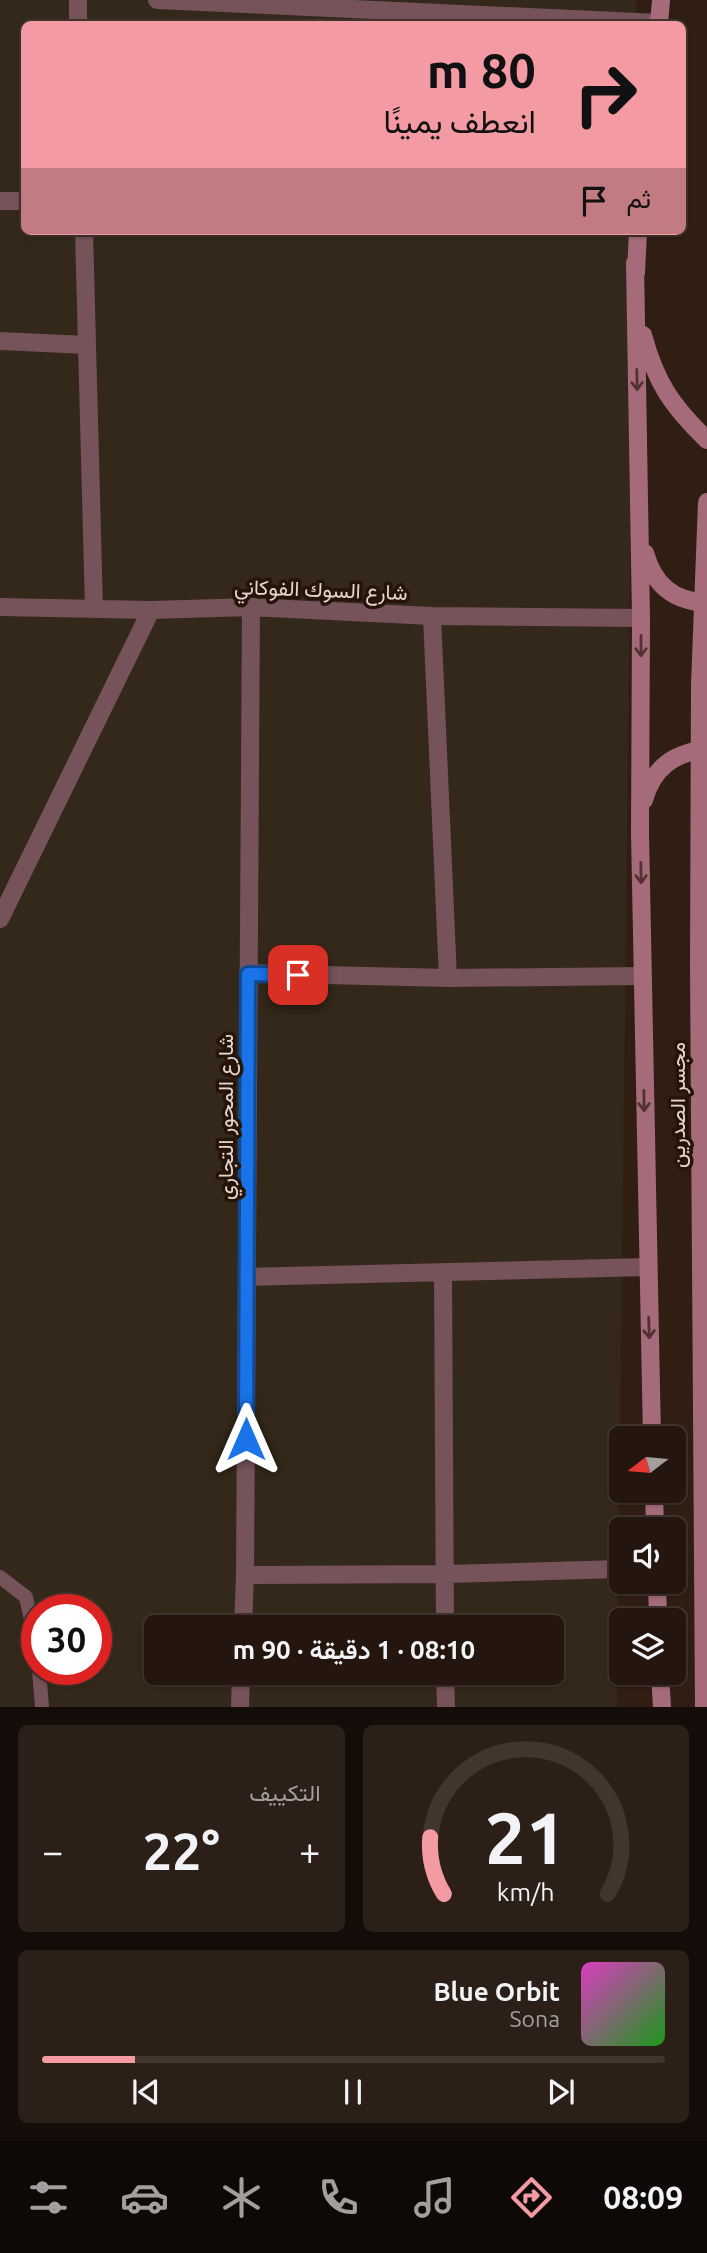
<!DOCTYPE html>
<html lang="ar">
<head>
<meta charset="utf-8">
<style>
  :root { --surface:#24160e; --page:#2c1f17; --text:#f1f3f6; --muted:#a39f9e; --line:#41352e; --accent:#f49aa3 }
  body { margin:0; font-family:Ubuntu,Vazirmatn,sans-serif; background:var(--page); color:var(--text); direction:rtl; height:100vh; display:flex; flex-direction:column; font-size:26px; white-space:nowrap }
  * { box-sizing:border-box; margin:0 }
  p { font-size:23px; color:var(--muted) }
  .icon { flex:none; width:38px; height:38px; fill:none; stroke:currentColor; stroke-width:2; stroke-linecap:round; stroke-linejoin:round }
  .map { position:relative; height:1707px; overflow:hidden; direction:ltr }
  .panel { display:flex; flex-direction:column; gap:18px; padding:18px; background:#140c08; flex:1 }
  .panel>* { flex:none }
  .banner { position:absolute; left:21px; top:21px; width:665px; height:214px; border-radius:10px; box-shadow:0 2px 5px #0004,0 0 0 2px var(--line); direction:rtl; background:#f49aa3; color:#111; overflow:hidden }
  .needle { width:46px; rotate:254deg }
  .controls { position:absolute; left:609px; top:1426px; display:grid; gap:14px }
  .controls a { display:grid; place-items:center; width:77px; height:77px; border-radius:10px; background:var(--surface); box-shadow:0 2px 5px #0004,0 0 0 2px var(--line); font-size:35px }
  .speed { position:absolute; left:21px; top:1594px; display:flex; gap:14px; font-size:35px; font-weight:700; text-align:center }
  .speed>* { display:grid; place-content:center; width:91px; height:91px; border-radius:50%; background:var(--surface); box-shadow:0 2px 5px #0004,0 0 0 2px var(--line); line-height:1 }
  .speed .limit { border:10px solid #d22; background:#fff; color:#111 }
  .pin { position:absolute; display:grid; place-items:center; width:60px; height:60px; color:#fff; margin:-30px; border-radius:14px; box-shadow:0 4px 10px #0006 }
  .me { position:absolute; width:77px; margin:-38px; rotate:0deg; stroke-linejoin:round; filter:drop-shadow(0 0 5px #0008) }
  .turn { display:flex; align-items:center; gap:24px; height:147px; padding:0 35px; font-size:32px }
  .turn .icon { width:91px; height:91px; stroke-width:2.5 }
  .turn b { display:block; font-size:49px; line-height:60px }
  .then { display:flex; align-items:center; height:66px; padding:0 35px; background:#0003; gap:14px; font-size:26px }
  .big { font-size:52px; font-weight:600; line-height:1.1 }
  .panel .widget { flex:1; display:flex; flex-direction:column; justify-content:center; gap:10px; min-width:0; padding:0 24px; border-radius:10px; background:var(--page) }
  .panel .dial { align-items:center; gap:0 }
  .dial svg { height:182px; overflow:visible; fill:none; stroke:var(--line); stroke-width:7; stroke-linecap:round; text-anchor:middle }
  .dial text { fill:var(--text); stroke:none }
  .song { display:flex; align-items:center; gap:21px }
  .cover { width:84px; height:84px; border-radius:10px; background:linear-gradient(135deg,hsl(310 70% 55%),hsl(120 70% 35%)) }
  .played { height:7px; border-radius:4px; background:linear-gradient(90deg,var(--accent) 15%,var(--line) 15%) }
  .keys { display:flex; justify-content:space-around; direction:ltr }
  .heat { display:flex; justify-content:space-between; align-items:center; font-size:38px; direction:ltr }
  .panel .tiles { flex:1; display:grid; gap:18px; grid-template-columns:1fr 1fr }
  .widget:last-child { grid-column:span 2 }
  .trip { position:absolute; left:144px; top:1615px; width:420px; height:70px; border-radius:10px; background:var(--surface); box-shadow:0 2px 5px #0004,0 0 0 2px var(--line); font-weight:600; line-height:70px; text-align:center; direction:rtl }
  .tabs { display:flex; height:112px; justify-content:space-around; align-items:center; background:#0e0906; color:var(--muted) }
  .tabs .icon { width:49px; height:49px }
  .tabs .selected { color:var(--accent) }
  .tabs b { font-size:32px; color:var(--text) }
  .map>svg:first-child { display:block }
  .commercial { fill:#332819; fill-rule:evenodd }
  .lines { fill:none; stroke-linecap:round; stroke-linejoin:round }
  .lane { stroke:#76525b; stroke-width:14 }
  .street { stroke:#76525b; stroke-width:18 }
  .secondary { stroke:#a56b7a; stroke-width:18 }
  .secondary-bridge { stroke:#a56b7a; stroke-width:18 }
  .oneway { stroke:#523231 }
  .route-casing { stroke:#114b97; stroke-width:18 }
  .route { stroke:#1a73e8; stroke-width:12 }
  .labels { text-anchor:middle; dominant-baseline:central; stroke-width:7; stroke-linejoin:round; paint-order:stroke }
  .street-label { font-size:21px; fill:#e4d7d0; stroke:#261409 }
</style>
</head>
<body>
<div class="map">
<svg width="707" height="1707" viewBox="0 0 707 1707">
  <rect width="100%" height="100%" fill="#301e12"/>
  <path class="commercial" d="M0 0H636V24H24V231H634L617 1707H0ZM37 1610H96V1670H37ZM156 1628H551V1673H156Z"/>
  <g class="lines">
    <path class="lane" d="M0 1577 26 1597 37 1647
      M39 1670 42 1707"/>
    <path class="street" d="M78 0V24
      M157 0 659 23
      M0 201H24
      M84 231 94 609
      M0 341 87 345
      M0 607 151 610 251 607 432 616 641 618
      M432 616 448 978
      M0 919 151 610
      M248 973 448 978 642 976
      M443 1273 445 1628
      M247 1277 647 1267
      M245 1575 445 1574 621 1569
      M243 1628 245 1575 251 607
      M445 1673 446 1707
      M240 1707 241 1673"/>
    <path class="secondary" d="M659 24 661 0
      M635 263 641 618 640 833 652 1438
      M636 273 638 231
      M643 335C656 383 672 406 707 440
      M645 553C654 585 673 601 707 603
      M644 800C653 768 673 753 707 749
      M654 1491 655 1530
      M657 1582 658 1620
      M660 1673 662 1707"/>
    <path class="secondary-bridge" d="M704 1707 699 966 700 685 707 502"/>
  </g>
  <defs><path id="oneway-shaft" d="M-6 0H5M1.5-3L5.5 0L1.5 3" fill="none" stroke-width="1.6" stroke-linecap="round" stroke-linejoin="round" transform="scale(1.75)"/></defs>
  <g class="oneway">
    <use href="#oneway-shaft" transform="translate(637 380) rotate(89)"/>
    <use href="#oneway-shaft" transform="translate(641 646) rotate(90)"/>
    <use href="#oneway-shaft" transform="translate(641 873) rotate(89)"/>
    <use href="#oneway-shaft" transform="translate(644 1101) rotate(89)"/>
    <use href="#oneway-shaft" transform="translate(649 1328) rotate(88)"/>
  </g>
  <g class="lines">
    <g class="route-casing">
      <path id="route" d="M246 1439 248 974 298 975"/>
    </g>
    <use href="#route" class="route"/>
  </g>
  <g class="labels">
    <g class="street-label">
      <text transform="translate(321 589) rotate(2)">شارع السوك الفوكاني</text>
      <text transform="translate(677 1105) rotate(-90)">مجسر الصدرين</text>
      <text transform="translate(225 1117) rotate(-90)">شارع المحور التجاري</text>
    </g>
  </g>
</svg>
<div class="controls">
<a><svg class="needle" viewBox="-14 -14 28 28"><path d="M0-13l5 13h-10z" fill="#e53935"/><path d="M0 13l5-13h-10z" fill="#a39f9e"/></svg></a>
<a><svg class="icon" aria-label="sound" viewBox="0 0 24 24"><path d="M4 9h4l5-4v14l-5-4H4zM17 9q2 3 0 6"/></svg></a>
<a><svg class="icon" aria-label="layers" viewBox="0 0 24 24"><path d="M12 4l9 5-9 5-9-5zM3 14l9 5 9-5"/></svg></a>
</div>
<div class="speed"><div class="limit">30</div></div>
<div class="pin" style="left:298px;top:975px;background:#d93025"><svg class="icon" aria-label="arrive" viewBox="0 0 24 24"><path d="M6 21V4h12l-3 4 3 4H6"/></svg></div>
<svg class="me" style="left:246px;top:1439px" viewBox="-20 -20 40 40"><path d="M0-17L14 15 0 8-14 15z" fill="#1a73e8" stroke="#fff" stroke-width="4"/></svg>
<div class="trip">08:10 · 1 دقيقة · 90 m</div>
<div class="banner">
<div class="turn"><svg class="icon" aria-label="right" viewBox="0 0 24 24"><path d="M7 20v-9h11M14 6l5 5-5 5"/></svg><div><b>80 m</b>انعطف يمينًا</div></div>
<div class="then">ثم<svg class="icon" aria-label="arrive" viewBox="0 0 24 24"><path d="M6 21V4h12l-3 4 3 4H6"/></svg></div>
</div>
</div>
<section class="panel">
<div class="tiles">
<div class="widget dial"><svg viewBox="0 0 100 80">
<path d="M14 69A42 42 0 1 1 86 69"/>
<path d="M14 69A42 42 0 0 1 8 44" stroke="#f49aa3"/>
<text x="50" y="56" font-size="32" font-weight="700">21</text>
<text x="50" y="72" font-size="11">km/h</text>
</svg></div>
<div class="widget"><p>التكييف</p>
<div class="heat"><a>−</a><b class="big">22°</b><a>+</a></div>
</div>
<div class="widget">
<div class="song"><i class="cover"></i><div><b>Blue Orbit</b><p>Sona</p></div></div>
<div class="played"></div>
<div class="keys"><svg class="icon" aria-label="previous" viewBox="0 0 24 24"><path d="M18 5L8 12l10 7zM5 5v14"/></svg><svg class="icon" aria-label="pause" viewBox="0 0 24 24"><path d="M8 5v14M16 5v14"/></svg><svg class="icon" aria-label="next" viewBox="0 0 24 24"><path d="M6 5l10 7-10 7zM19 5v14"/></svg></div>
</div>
</div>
</section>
<nav class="tabs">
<b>08:09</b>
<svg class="icon selected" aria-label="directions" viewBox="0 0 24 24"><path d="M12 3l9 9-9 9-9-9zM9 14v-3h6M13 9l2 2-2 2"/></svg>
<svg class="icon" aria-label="music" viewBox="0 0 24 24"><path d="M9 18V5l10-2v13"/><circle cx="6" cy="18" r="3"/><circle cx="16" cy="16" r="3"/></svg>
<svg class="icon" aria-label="phone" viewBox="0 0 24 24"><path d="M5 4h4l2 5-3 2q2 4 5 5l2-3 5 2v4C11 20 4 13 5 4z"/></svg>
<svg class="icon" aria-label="climate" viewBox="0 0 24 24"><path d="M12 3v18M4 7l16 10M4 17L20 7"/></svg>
<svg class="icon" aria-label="car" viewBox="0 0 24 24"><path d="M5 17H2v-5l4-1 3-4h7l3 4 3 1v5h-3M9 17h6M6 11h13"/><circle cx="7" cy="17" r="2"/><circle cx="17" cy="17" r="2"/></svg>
<svg class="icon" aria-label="filters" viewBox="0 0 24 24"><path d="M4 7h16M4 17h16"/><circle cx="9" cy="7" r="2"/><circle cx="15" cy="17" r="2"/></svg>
</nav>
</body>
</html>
